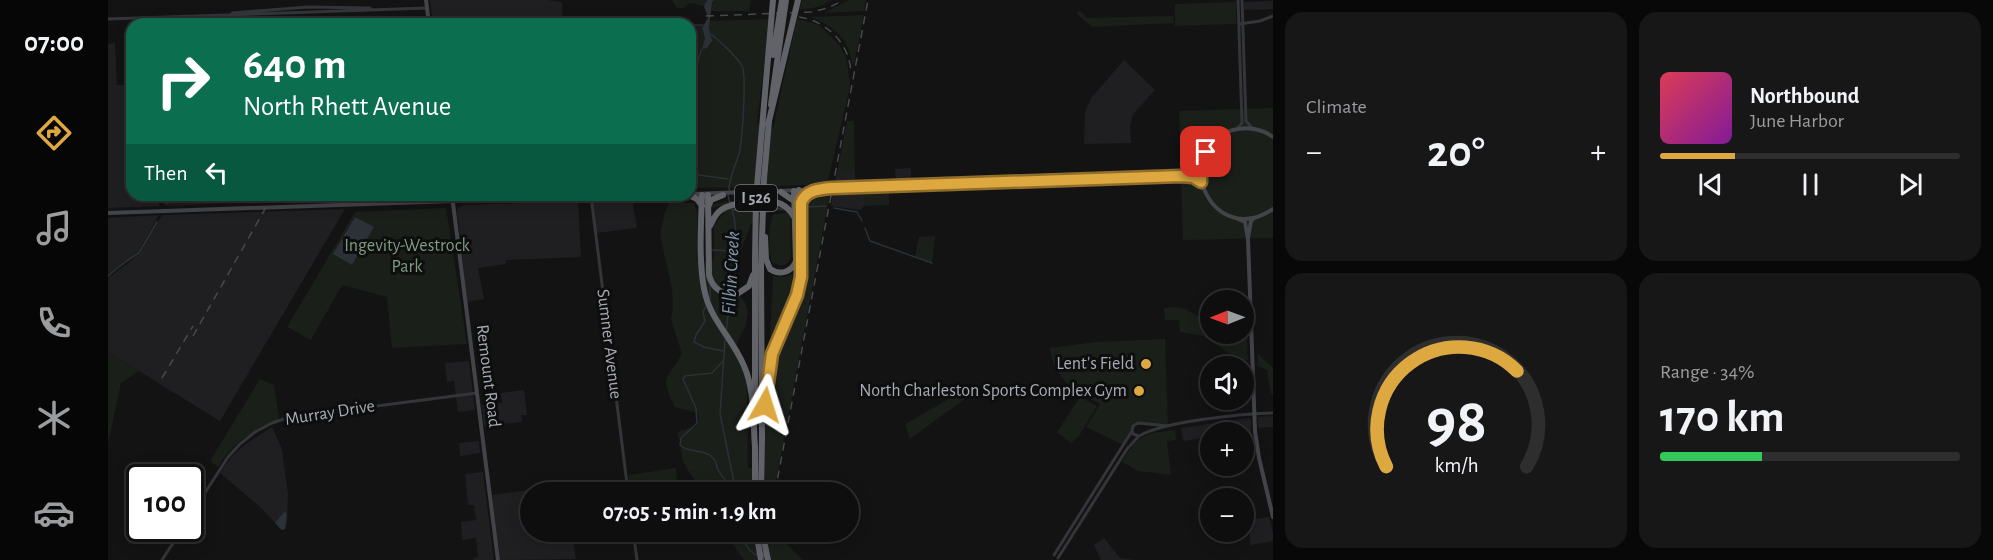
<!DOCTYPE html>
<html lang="en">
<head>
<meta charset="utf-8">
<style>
  :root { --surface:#0e0e0f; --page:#171718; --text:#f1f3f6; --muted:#9b9c9e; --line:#2e2e2f; --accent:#dea841 }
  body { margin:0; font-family:"Alegreya Sans",sans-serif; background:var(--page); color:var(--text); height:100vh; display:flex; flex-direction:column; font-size:22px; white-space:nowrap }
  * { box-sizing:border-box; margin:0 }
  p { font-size:20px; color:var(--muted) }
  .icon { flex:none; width:33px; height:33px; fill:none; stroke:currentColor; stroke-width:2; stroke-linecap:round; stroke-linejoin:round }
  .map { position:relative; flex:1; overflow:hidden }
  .sheet { display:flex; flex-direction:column; gap:12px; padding:12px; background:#080808; width:720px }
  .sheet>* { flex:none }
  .banner { position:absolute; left:18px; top:18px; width:570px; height:183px; border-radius:18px; box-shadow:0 3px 15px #0003,0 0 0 2px var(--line); background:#0b6e4f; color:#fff; overflow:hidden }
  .needle { width:39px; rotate:269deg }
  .tools { position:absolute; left:1092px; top:290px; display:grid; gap:12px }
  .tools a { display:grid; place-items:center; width:54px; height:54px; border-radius:50%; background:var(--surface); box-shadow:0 3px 15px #0003,0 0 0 2px var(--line); font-size:30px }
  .speed { position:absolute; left:18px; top:464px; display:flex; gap:12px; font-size:30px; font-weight:700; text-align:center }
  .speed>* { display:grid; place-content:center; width:78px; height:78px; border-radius:50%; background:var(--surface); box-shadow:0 3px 15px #0003,0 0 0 2px var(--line); line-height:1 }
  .speed .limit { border:3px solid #111; border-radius:9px; background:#fff; color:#111 }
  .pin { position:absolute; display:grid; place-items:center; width:51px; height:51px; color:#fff; margin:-26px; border-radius:12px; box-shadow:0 3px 9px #0006 }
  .me { position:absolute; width:66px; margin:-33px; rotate:6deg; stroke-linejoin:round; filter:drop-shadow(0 0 4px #0008) }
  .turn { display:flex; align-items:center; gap:21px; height:126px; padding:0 18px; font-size:27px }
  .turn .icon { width:78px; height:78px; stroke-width:2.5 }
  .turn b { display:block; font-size:42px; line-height:51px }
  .then { display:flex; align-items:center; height:57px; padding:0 18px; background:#0003; gap:12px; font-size:22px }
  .big { font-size:45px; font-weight:700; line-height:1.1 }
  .sheet .card { flex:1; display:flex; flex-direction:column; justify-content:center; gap:9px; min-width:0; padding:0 21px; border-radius:18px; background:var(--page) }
  .sheet .dial { align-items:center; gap:0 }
  .dial svg { height:156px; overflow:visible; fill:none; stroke:var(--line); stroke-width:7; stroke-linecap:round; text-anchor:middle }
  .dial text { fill:var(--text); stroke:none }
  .song { display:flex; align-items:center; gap:18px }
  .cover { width:72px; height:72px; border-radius:9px; background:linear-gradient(135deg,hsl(350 70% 55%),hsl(290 70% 35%)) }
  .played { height:6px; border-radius:3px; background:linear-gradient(90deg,var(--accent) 25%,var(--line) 25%) }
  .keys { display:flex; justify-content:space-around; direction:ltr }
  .heat { display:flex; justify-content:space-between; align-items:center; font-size:33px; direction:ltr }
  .charge { height:9px; border-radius:4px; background:linear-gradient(90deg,#34c759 34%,var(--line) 0) }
  .sheet .tiles { flex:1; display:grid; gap:12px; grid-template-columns:repeat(2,1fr) }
  .trip { position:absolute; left:412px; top:482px; width:339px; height:60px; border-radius:30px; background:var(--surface); box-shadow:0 3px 15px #0003,0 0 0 2px var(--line); font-weight:700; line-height:60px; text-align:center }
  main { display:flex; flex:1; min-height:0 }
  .menu { display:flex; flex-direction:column; width:108px; justify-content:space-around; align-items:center; background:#060606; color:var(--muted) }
  .menu .icon { width:42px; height:42px }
  .menu .selected { color:var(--accent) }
  .menu b { font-size:27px; color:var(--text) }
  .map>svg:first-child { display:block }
  .built { fill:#1f1f21 }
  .green { fill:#1a1f1a }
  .water { fill:#2b3136 }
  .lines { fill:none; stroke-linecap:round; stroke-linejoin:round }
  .stream { stroke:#2b3136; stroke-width:1.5 }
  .tertiary { stroke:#343539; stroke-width:3 }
  .secondary { stroke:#424449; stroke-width:4 }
  .motorway { stroke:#616369; stroke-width:6 }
  .rail { stroke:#47494e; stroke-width:1.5; stroke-dasharray:8 6; stroke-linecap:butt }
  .motorway-bridge { stroke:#616369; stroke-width:6 }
  .route-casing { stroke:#906d2a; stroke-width:15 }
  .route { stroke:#dea841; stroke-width:10 }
  .poi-dot { fill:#dea841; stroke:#0e0e0f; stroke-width:2 }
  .labels { text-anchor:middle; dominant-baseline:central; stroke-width:6; stroke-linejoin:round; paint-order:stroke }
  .shield { fill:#0e0e0f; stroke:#787b82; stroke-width:1.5 }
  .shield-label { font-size:16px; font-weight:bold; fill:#a6aab3 }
  .park-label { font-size:18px; fill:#7f9c80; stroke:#0e0e0f }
  .street-label { font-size:18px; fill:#a6aab3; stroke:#0e0e0f }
  .poi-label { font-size:18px; fill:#a6aab3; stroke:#0e0e0f; text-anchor:end }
  .water-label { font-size:20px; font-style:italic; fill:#8097ab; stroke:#0e0e0f }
</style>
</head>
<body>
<main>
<nav class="menu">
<b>07:00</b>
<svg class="icon selected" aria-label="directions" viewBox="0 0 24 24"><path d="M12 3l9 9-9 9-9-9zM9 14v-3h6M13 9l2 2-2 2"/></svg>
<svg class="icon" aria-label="music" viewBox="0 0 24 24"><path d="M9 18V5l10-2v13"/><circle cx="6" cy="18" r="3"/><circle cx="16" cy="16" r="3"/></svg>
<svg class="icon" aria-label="phone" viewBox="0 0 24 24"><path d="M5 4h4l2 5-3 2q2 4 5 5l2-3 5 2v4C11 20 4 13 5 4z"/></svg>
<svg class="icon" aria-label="climate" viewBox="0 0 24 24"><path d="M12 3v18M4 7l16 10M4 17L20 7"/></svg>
<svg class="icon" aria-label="car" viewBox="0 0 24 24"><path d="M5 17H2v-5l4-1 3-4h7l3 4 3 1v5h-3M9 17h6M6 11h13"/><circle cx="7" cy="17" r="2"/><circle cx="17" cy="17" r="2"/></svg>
</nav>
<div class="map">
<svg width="1165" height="560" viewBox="0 0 1165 560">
  <rect width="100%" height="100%" fill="#131314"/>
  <path class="built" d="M322 0H440L454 2V20L325 24Z
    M1165 1V9L1136 10V2Z
    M7 43 9 85H24V195H51V206L0 208V44Z
    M1016 60 1047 90 1025 114 1022 126 1023 143 976 144 977 112 983 98Z
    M803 168V181L788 182 787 169Z
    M729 173H747V183L727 184Z
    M756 191V206L752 210 723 206 725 192Z
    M125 195H162L159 203H126Z
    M167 195H203L201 202 162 203Z
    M206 195H246L243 201 230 202H210Z
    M524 199 529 228 488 233 484 200Z
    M470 201 473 257 398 260V264L370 268 376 299 359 302 349 209 356 205Z
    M237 209 112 421 0 352V278L32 254 54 215Z
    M51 215 29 254 0 275V218Z
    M361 361 367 410 350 412 346 381 339 382 337 363Z
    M416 390 419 415H413L414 422 376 426 374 405 394 403 393 393Z
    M1165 416V427L1150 428V417Z
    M1141 418 1143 421V432H1102V437L1075 441 1073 428Z
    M164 427 174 449 180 494 179 523 177 529 174 530 151 506 112 473 124 456 136 445Z
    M371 441 372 453 352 456 351 443Z
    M375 472 386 560H365V558L370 557 368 538 354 540 353 522 368 520 366 505H360L357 474Z
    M457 485 458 492H423V531H464L468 559 392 560 384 495Z
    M1161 517 1165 532V541L1142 545 1141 520Z
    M996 538 1012 558 1027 560H993L986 545Z"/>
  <path class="green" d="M564 0H599L596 6 582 3 575 8H569Z
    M606 0H643L641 11H603L604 2Z
    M694 0H725L710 7 691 10Z
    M741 0H758L756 11 716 13Z
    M1128 2V24L1067 26V4Z
    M970 11 974 12 978 18 1065 16 1066 23 984 27 969 14Z
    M756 15 745 68C742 40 728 27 703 17Z
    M662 19 649 122 652 126 662 129 665 128 689 19 711 25 730 43 738 57 741 75 742 87 719 184 653 187 582 188V25H595L594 31 597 39 602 36 601 21Z
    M1165 108V238L1075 240 1071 111Z
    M739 121H746L747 173H729Z
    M781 190V205L756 206V191Z
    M719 192 722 193 666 492H594C590 481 580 473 576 463 572 453 574 443 569 434L571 431 587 427 591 421 590 413 567 407C551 376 559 380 574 354L563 319 565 307 564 289 552 235 556 215 561 203H586L589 213V259L593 264 606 260V225L619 209 616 205 603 208V205L624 200 626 207 661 204 678 208V211H662L656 216 651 217 643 224 627 267V288L629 293 637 302 640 312 638 325 629 343V358L635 370 639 387 640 467 647 470 654 487 658 412 667 351 690 297 697 271 696 202 699 196Z
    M53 195H125L126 203 58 206 53 201Z
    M338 208 359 344 284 348 279 297 234 285 203 340 179 327 247 212Z
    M680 212 682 214 683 257 680 263 673 266 664 262C660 250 660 226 665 215Z
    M48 221 51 222 32 254 5 272 0 278V275L25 254 29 253Z
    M827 236 824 262 807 257 811 237Z
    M688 272 690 275 686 290 666 336 663 337 662 335 665 276 677 277Z
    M1070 307 1077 309 1102 323V333L1139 336 1140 360 1129 359 1095 336 1072 332 1071 320H1057L1056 308Z
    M1057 339 1060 426 1030 423 1023 429 1015 445 978 427 992 404C966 389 946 381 942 348L988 342Z
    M0 352 31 371 13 383 0 444Z
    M1150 354 1165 368V394H1163L1159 370 1149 366Z
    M152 379 166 385 171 419C146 429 124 443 110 467L102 461Z
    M862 387 865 393 802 439 797 424Z
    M972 397 989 406 971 436 963 443 949 432Z
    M1067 430 1068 440 1059 441 1063 475 1030 471 1014 462C1031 433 1036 434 1067 430Z
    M568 468 569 482 521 487 520 475Z
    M632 531H673L677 542 695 560H636L622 541 633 539Z"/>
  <path class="water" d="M599 0H606L604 2 601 28 604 41 599 48 594 49 597 39 594 28 600 18 596 6Z
    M247 217 266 227 244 265 225 254Z
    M176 512 179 513 177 529 174 530 167 523Z
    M606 531H632L633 539 606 541 605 532Z"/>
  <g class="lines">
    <path class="stream" d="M582 25H595
      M601 33C610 39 629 57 634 66 639 75 634 142 631 154 627 167 621 177 621 190
      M582 90C590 78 587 62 594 49
      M582 128 586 138V149L582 150
      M582 166 591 175 620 179
      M620 195 622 204
      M58 203 95 195
      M698 207 718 206
      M658 208 677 209
      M726 208 749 212 754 221
      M625 210 645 209
      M757 228 762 241 824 263
      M604 250 626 251
      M0 276 21 259 31 253 49 222
      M622 293C625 265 632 236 624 209
      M602 299V286
      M598 306 595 312 597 321 588 335 586 342 596 347 615 351
      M618 332 622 298
      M617 340 612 414 628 492
      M615 361 604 373 577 376 575 379 588 408 589 423 573 438 572 445C581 454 595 448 604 457 609 461 608 465 610 470 614 477 621 484 627 489
      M634 531C636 541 639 551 649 555"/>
    <path class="tertiary" d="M1130 0 1134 123 1130 128
      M1134 0 1138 121 1144 128
      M124 13 200 7 262 8
      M0 19 319 8
      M1132 24 1152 21 1165 16
      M483 196 520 492
      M1060 426 1030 423 1025 426 1024 431 1025 434 1031 436C1057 421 1133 414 1165 413
      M82 516 120 457 132 444 147 432 164 423 179 418 230 411 369 393
      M525 531 529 560
      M946 555 1024 431
      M950 558 1019 449 1030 437
      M54 560 75 528"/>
    <path class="secondary" d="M318 0 321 24
      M1165 137C1154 129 1139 126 1125 130 1059 148 1104 251 1165 209
      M1077 177H1085L1092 181
      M584 194 1073 176 1085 174 1093 167
      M344 195 390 560
      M0 213 514 195
      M1128 218 1137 222 1140 239 1147 431 1151 458 1165 517
      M1140 238 1143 221 1146 218"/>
    <path class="motorway" d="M663 105 670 55
      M656 179 661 121
      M673 192 686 201
      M581 195 589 199 594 206
      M594 195C593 224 590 269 598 297 605 322 626 341 636 366 647 391 645 421 647 448
      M600 195 601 275C604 288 615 296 629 294L641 286 645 275
      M693 203 697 196 710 189
      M601 205 603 200 615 195
      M602 226C605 220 607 214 613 210 624 202 660 198 673 204 679 207 683 211 686 217
      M657 237 658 259 662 269C672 276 684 272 688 261L686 191
      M647 397V259
      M656 411 664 354 689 295 693 277V203L691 190
      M647 446V492
      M653 492 654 436
      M648 531 653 560"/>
    <path class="rail" d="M598 16 703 12 720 8 736 0
      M691 17C719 21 742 44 743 73
      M85 336 165 195
      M54 378 85 326
      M667 492 760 0
      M655 560 660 531"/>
    <path class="motorway-bridge" d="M665 55 674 0
      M670 55 678 0
      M660 125 690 0
      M647 259 648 198 665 0
      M654 440 653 267 656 179
      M654 531 660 560"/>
  </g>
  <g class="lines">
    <g class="route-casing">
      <path id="route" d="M657 405 664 354 689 295 693 277V203C697 190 712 189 724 188L1073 176 1085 177 1093 182V167L1098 152"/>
    </g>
    <use href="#route" class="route"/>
  </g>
  <g class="poi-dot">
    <circle cx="1038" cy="364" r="6"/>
    <circle cx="1031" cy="391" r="6"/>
  </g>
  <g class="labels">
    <rect class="shield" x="627" y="185" width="42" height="26" rx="4.5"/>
    <g class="shield-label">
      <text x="648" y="198">I 526</text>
    </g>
    <g class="park-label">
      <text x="299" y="246">Ingevity-Westrock<tspan x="299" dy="21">Park</tspan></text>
    </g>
    <g class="street-label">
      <text transform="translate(501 344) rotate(83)">Sumner Avenue</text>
      <text transform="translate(380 376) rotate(83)">Remount Road</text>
      <text transform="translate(222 413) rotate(-9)">Murray Drive</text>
    </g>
    <g class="poi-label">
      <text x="1026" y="364">Lent's Field</text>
      <text x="1019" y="391">North Charleston Sports Complex Gym</text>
    </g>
    <g class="water-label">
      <text transform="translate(623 273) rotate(-87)">Filbin Creek</text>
    </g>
  </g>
</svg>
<div class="tools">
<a><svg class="needle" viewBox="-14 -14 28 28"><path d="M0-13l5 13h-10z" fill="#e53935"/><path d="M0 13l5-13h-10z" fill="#9b9c9e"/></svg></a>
<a><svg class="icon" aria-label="sound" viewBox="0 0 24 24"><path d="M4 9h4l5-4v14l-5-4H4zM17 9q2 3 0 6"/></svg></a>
<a>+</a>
<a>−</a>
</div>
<div class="speed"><div class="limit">100</div></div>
<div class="pin" style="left:1098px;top:152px;background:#d93025"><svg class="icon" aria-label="arrive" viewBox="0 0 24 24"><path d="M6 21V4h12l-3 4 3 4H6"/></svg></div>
<svg class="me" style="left:657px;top:405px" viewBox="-20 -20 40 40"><path d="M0-17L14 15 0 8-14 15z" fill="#dea841" stroke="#fff" stroke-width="4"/></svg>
<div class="trip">07:05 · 5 min · 1.9 km</div>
<div class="banner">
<div class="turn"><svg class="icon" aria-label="right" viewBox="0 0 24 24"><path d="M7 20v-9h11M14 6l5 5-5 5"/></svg><div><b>640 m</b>North Rhett Avenue</div></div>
<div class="then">Then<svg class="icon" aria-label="left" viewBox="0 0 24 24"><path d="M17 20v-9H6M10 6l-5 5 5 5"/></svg></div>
</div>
</div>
<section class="sheet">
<div class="tiles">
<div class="card"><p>Climate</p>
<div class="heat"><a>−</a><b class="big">20°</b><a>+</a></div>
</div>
<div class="card">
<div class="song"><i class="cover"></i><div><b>Northbound</b><p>June Harbor</p></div></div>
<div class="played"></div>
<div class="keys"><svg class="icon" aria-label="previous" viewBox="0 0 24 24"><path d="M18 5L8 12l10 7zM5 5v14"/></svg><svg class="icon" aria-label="pause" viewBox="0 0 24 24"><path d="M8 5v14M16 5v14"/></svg><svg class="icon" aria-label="next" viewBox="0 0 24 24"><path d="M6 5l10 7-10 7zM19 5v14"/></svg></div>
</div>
<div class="card dial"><svg viewBox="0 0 100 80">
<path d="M14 69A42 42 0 1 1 86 69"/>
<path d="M14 69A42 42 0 0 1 81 20" stroke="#dea841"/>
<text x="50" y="56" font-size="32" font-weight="700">98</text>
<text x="50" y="72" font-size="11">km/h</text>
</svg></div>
<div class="card"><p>Range · 34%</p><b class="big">170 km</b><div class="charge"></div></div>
</div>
</section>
</main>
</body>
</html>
